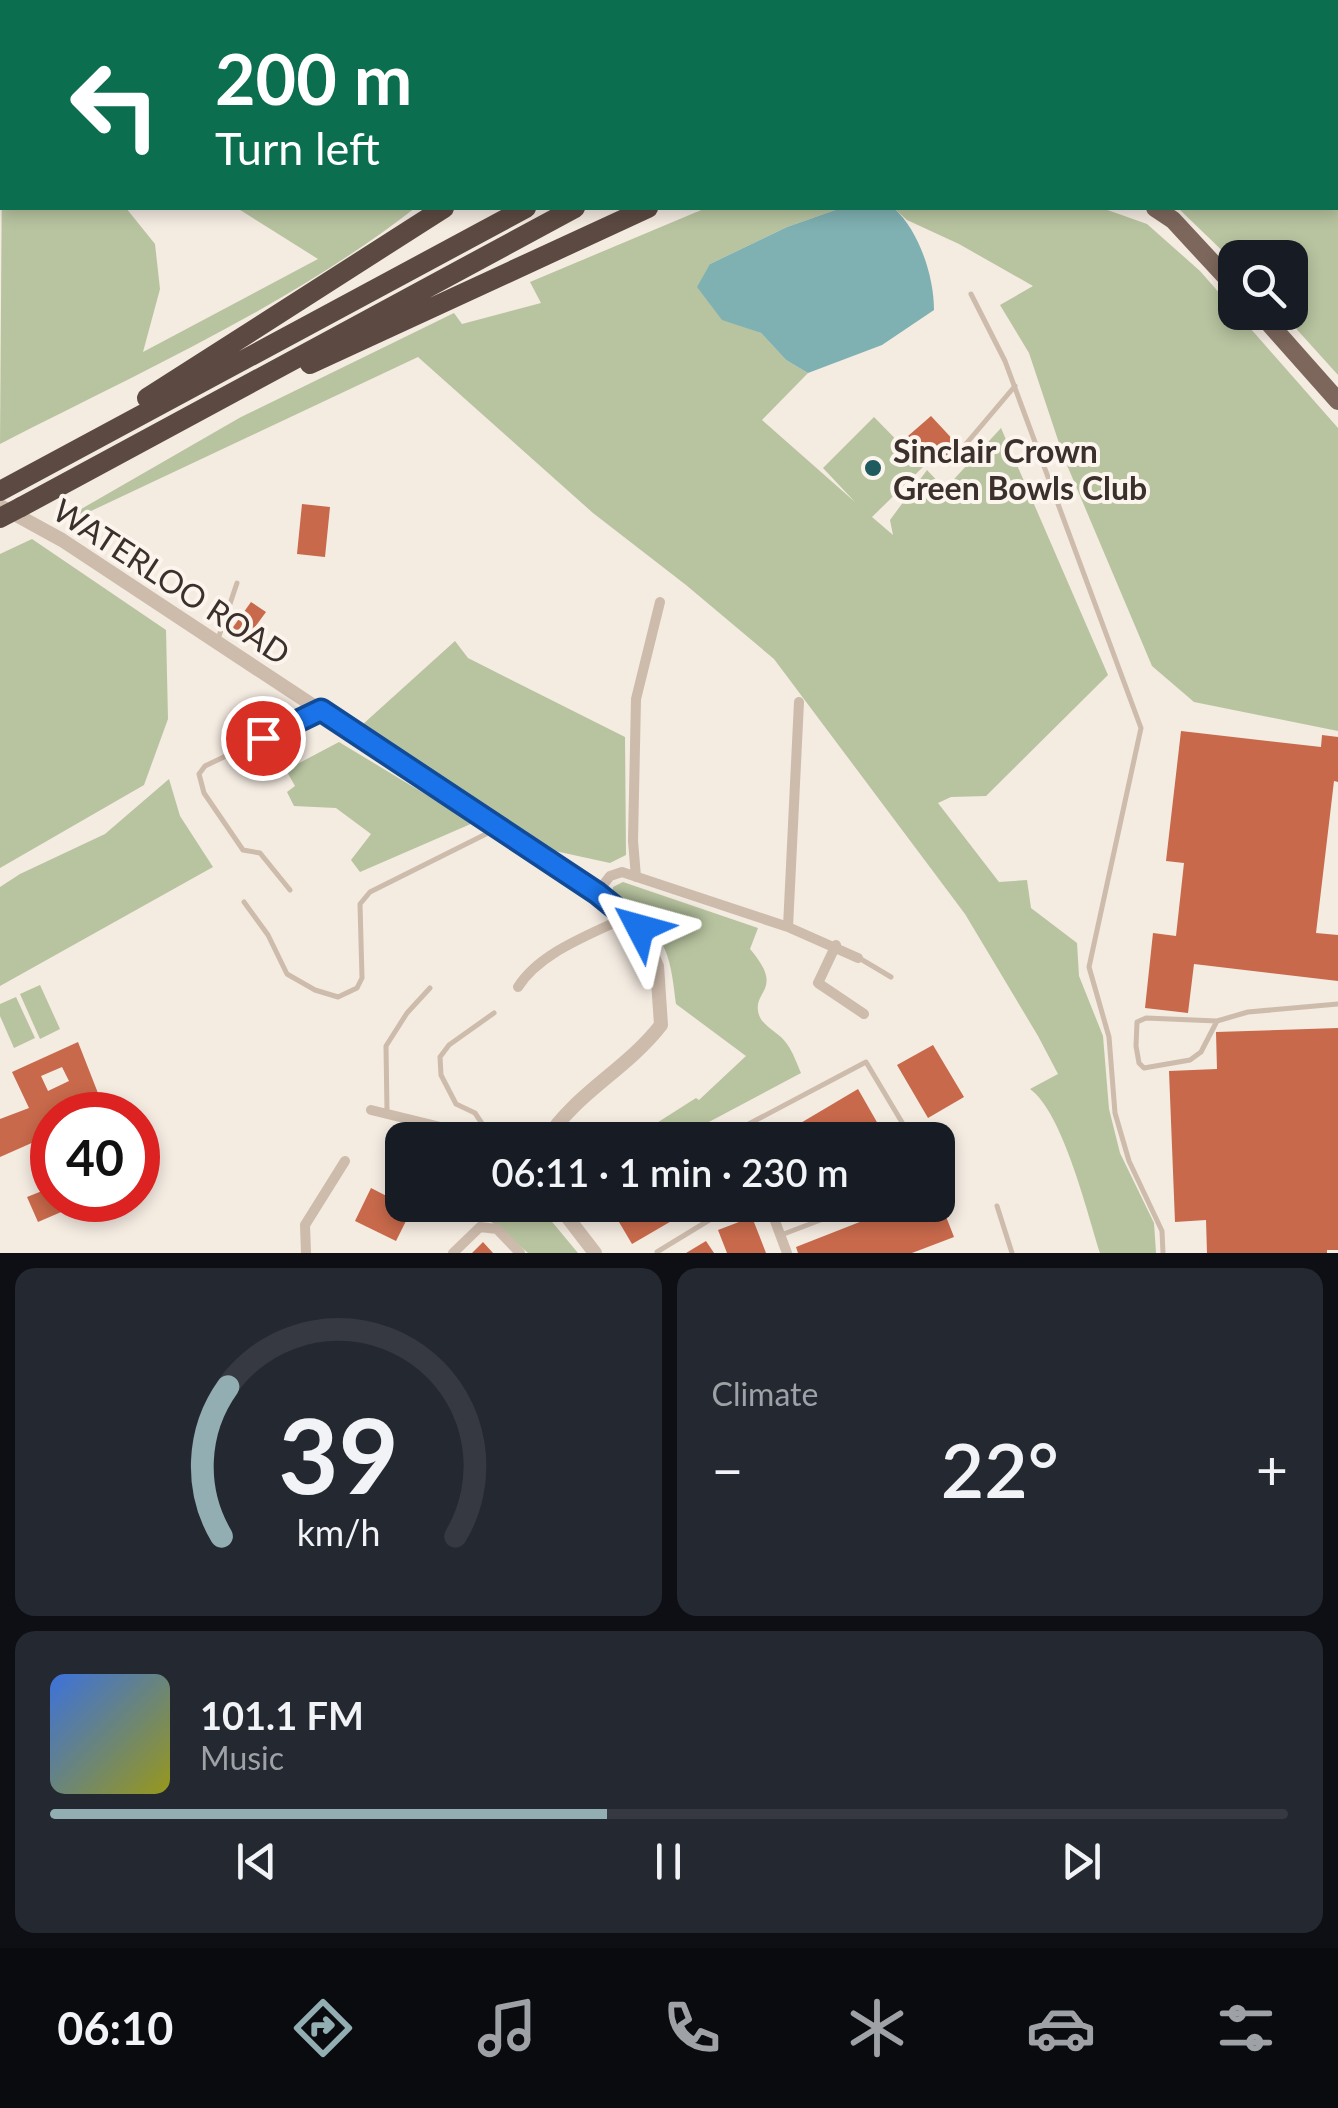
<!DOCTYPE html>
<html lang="en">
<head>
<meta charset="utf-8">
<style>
  :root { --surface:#171b24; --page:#242831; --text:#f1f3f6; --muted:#9ea1a6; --line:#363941; --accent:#92aeb2 }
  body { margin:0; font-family:Lato,sans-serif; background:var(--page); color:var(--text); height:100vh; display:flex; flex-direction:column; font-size:38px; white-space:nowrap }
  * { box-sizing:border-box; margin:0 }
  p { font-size:32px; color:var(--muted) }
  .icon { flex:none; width:55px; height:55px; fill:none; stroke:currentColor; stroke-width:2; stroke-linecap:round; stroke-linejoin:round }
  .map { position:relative; height:1253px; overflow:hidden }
  .drawer { display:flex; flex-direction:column; gap:15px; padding:15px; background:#0d0f14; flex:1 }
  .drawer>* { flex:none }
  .banner { position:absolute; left:0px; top:0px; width:1340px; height:210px; box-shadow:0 5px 15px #0003; background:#0b6e4f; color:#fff; overflow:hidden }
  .fabs { position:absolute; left:1218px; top:240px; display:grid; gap:20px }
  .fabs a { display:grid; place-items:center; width:90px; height:90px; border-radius:20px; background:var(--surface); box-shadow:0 5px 15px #0003; font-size:50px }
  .speed { position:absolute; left:30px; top:1092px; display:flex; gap:20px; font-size:50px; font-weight:700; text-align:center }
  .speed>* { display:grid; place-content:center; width:130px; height:130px; border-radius:50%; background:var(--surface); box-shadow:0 5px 15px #0003; line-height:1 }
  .speed .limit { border:15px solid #d22; background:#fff; color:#111 }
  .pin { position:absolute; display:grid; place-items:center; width:85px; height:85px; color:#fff; margin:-42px; border:5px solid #fff; border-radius:50%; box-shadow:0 2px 10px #0007 }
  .me { position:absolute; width:110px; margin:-55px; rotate:309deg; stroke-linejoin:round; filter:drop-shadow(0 0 8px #0008) }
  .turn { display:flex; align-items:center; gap:35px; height:210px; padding:0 50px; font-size:45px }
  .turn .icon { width:130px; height:130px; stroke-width:2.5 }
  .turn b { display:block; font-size:70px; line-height:85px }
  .big { font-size:75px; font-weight:600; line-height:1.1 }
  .drawer .tile { flex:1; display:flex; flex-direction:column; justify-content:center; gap:15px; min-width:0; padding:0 35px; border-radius:20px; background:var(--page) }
  .drawer .dial { align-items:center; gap:0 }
  .dial svg { height:260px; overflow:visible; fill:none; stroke:var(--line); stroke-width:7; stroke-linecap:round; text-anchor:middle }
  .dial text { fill:var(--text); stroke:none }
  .song { display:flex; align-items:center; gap:30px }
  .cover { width:120px; height:120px; border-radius:15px; background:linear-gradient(135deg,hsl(220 70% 55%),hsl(60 70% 35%)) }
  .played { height:10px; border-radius:5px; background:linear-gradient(90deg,var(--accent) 45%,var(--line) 45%) }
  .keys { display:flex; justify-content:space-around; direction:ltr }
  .heat { display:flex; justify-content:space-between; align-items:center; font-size:55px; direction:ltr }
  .drawer .tiles { flex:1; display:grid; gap:15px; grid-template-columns:1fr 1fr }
  .tile:last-child { grid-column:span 2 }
  .trip { position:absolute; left:385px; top:1122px; width:570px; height:100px; border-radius:20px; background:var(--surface); box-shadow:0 5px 15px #0003; font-weight:600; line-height:100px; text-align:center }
  .tab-bar { display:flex; height:160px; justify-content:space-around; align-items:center; background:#090b0e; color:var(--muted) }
  .tab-bar .icon { width:70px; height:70px }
  .tab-bar .selected { color:var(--accent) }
  .tab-bar b { font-size:45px; color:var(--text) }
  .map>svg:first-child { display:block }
  .green { fill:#b8c4a0 }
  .water { fill:#7fb0b2 }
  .building { fill:#c8694b; fill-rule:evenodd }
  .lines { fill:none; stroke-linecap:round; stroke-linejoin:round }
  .service { stroke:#cdbbac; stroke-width:5 }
  .minor { stroke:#cdbbac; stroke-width:10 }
  .tertiary { stroke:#cdbbac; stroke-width:14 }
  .primary { stroke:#7d675c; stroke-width:18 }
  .motorway { stroke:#5c4a42; stroke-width:20 }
  .motorway-bridge { stroke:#5c4a42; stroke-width:20 }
  .route-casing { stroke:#114b97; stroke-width:25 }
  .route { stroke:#1a73e8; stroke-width:18 }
  .poi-dot { fill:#1f5a5e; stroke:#fbf5ee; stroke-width:4 }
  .labels { text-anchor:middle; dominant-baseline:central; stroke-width:8; stroke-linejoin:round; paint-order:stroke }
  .poi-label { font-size:32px; font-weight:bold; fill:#3b302b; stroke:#fbf5ee; text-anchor:start }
  .street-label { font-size:32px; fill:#3b302b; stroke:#fbf5ee }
</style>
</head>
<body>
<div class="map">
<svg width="1338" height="1253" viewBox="0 0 1338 1253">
  <rect width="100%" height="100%" fill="#f4ebe1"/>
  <path class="green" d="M533 0H728L531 2Z
    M1009 0H1260V2H1004Z
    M2 165V208H126L155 244 160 289 143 352 318 259 237 208H415C289 306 142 371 0 444Z
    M1338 186V375L1282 313 1290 312V258H1235V263L1178 208H1338Z
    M706 208H841L787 227 710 264 722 319 761 333 786 360 808 373 762 420 855 502 823 468 874 417 923 467 872 517 893 535 890 520 927 470 945 489 1001 428 1108 675 986 796 951 797 938 803 999 882 1027 880 1031 908 1077 943 1079 976 1103 1036 1109 1109 1120 1153 1154 1223 1156 1253H1100C1087 1212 1063 1113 1030 1089L1058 1074 1038 1036 965 914 774 659 686 585 593 513 418 357 74 519 76 512 241 417 454 313 462 324 541 303 530 282Z
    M894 208H1102L1147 224 1200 271 1338 428V731L1194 702 1152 666 1064 458 1029 353 1000 305 1033 286 959 244 907 220Z
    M32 539 166 630 168 719 144 785 0 868V554Z
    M455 641 468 658 625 737 626 855 610 863 555 851 362 725Z
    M339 742 473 823 360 872 351 860 371 834 336 808 294 806 287 792 295 786 286 770Z
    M169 779 180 816 213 867 0 986V887L20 874 105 834Z
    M623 882 758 928 750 949C786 991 751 990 759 1015 763 1027 780 1033 787 1044 793 1052 797 1064 801 1073L675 1140H630L696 1098 699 1100 746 1056 676 1004C669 940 663 936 612 896L613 887Z
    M40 985 60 1029 40 1039 20 994Z
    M16 997 35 1038 14 1048 0 1016V1004Z
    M511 1205H538L578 1253H528L482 1214Z"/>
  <path class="water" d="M841 208H894C919 231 934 276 934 310L882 345 808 373 786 360 761 333 722 320 697 287 710 264 787 227Z"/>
  <path class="building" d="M931 416 958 445 935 466 908 436Z
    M302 504 330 507 325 557 297 554Z
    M251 602 266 612 255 627 263 633 254 646 231 630Z
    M1181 731 1321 747 1322 735 1338 737V782L1334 781 1316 933 1338 935V981L1194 964 1188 1013 1145 1008 1153 933 1176 936 1184 863 1166 861Z
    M1338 1028V1250H1327V1253H1207L1206 1220 1175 1222 1169 1071 1217 1069 1216 1032Z
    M78 1042 105 1111 96 1115H52V1134L0 1157V1119L29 1108 12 1072ZM62 1067 69 1081 48 1091 41 1076Z
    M933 1045 964 1097 928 1118 897 1065Z
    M858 1089 878 1124 851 1140H772Z
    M52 1187V1200H89L38 1222 27 1197Z
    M371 1188 412 1209 396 1241 355 1221Z
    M938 1196 954 1237 912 1253H798L796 1247 903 1205H938Z
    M609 1205H699L632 1244Z
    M752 1217 766 1253H727L718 1230Z
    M706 1241 714 1253H686Z
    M483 1242 493 1253H472Z"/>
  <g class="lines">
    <path class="service" d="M971 294 1005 361 1141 728 1089 967 1109 1037 1115 1113 1129 1161 1162 1231 1163 1253
      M949 464 1015 386
      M218 639 237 583
      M290 890 260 853 243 850 204 793 199 774 205 766 318 712
      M244 902 268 935 287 974 315 990 338 997 357 988 362 978 360 904 370 892 496 829
      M859 958 891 977
      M1217 1021 1201 1052 1190 1060 1144 1068 1139 1063 1136 1046 1137 1022 1146 1018 1217 1021 1248 1012 1338 1004
      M387 1111 386 1046 407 1013 430 988
      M903 1124 908 1140
      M743 1127 866 1062 903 1124 877 1140
      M491 1137 475 1113 456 1104 441 1075 440 1057 449 1045 494 1013
      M997 1206 1012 1253
      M781 1235 860 1205
      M657 1252 734 1205"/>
    <path class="minor" d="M107 0 112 2
      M159 0 163 2
      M361 0 363 2
      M517 2 519 0
      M636 877 633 841 636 699 660 602
      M597 893 610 876 622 872 788 927 858 958
      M788 927 799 702
      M836 945 818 983 864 1014
      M518 987C540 952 590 935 626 917
      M371 1110 494 1140
      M741 1128 745 1140
      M769 1205 787 1253
      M306 1253 305 1225 345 1161
      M453 1253 480 1227 497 1229 520 1253"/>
    <path class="tertiary" d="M0 506 62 540 597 893 640 928 657 966 661 1025C627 1069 576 1093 546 1140
      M558 1205 595 1253"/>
    <path class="primary" d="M856 0 858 2
      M1277 0V2
      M1338 166V167
      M1155 208 1173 220 1235 287
      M1259 312 1338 401"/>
    <path class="motorway" d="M767 2 770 0
      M914 2 918 0
      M960 2 964 0
      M310 364 648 208
      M147 398 444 208
      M0 491 526 208
      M21 507 575 208"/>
    <path class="motorway-bridge" d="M0 518 21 507"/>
  </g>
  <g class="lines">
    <g class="route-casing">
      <path id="route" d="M263 738 321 710 597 893 640 928"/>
    </g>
    <use href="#route" class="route"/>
  </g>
  <circle class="poi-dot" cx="873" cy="468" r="10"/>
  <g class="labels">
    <g class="poi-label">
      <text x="893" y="450">Sinclair Crown<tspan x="893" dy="37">Green Bowls Club</tspan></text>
    </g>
    <g class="street-label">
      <text transform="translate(172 581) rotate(33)">WATERLOO ROAD</text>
    </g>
  </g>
</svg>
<div class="fabs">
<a><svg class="icon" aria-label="search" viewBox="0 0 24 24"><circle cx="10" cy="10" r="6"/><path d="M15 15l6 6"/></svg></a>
</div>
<div class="speed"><div class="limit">40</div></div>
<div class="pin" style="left:263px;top:738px;background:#d93025"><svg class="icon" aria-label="arrive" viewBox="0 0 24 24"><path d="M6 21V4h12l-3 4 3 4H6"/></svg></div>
<svg class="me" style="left:640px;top:928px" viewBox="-20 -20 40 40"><path d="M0-17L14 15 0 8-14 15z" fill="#1a73e8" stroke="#fff" stroke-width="4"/></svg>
<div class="trip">06:11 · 1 min · 230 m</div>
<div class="banner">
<div class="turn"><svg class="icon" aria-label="left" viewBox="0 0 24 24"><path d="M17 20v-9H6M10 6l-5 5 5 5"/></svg><div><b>200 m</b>Turn left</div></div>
</div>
</div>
<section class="drawer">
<div class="tiles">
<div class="tile dial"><svg viewBox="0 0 100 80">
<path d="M14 69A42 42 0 1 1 86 69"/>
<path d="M14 69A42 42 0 0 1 16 23" stroke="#92aeb2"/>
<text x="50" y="56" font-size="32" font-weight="700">39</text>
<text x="50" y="72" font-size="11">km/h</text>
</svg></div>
<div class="tile"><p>Climate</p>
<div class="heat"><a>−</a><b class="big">22°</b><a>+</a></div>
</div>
<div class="tile">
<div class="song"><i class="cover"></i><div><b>101.1 FM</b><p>Music</p></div></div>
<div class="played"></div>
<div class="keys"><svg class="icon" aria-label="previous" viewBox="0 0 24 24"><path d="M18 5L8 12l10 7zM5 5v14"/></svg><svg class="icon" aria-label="pause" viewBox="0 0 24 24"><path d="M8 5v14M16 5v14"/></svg><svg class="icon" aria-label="next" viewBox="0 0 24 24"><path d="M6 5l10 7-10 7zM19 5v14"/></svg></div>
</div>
</div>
</section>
<nav class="tab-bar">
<b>06:10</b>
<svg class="icon selected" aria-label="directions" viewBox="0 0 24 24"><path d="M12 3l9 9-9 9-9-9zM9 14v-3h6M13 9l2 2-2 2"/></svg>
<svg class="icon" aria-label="music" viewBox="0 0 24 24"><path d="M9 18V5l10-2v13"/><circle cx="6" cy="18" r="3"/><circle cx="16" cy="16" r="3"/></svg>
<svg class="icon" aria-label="phone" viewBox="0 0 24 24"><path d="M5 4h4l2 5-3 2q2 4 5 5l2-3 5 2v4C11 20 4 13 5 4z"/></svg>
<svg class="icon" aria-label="climate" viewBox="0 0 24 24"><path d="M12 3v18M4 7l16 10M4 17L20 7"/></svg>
<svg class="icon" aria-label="car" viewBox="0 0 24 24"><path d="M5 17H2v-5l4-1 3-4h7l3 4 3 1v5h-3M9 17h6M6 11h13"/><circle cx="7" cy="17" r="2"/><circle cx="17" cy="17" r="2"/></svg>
<svg class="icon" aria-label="filters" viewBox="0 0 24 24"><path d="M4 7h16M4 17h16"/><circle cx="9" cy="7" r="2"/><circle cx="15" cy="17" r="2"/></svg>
</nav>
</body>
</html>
